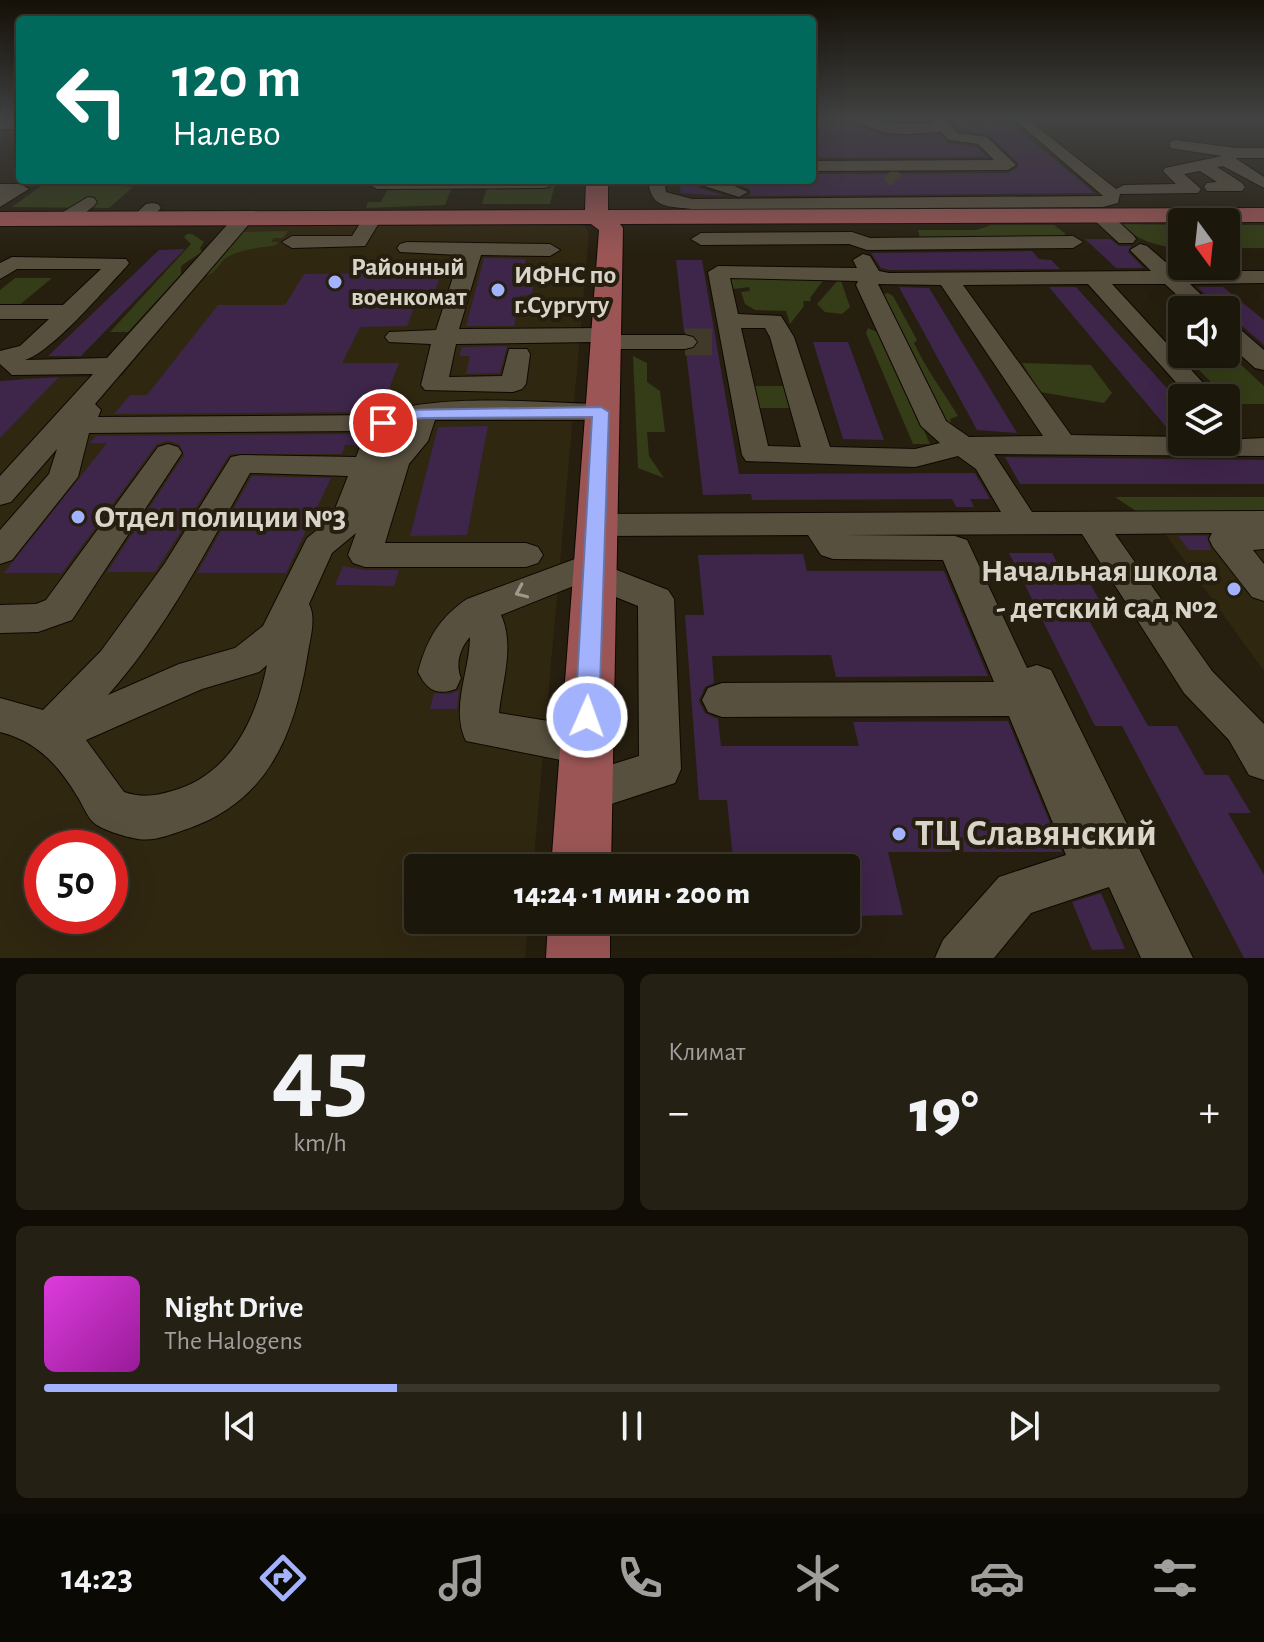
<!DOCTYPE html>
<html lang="ru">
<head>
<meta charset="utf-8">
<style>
  :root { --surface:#1c170b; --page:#252014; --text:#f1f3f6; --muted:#a09f9d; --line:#3a362c; --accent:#a2b2fd }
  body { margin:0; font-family:"Alegreya Sans",sans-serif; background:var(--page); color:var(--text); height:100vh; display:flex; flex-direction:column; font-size:30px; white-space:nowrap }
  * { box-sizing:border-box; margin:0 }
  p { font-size:26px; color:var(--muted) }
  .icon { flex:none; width:44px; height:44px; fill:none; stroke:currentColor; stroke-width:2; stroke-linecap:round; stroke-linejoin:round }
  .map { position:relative; height:958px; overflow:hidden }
  .details { display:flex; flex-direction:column; gap:16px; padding:16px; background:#0f0d06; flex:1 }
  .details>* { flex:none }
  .top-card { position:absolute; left:16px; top:16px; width:800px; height:168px; border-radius:8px; box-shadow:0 8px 32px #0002,0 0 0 2px var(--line); background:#00695c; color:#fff; overflow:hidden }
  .needle { width:52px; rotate:165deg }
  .fabs { position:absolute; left:1168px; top:208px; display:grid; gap:16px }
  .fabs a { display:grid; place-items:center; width:72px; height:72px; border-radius:8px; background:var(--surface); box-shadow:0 8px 32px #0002,0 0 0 2px var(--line); font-size:40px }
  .speed { position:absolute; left:24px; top:830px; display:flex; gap:16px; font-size:40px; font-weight:700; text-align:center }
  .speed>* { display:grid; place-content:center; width:104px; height:104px; border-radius:50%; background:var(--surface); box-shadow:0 8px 32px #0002,0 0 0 2px var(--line); line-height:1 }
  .speed .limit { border:12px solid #d22; background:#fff; color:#111 }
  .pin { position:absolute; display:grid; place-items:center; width:68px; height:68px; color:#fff; margin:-34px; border:4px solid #fff; border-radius:50%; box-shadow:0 2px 8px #0007 }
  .me { position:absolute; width:88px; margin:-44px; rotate:2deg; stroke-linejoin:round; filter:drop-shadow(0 0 6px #0008) }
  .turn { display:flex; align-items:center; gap:28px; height:168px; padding:0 24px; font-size:36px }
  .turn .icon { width:104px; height:104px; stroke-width:2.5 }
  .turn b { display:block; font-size:56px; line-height:68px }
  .big { font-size:60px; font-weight:800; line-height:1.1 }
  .details .widget { flex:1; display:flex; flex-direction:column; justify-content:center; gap:12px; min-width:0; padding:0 28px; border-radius:12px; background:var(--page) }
  .details .dial { align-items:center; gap:0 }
  .dial b { font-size:104px; line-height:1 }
  .song { display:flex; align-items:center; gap:24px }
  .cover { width:96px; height:96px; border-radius:12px; background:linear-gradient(135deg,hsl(300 70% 55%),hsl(300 70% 35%)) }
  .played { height:8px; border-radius:4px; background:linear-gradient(90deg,var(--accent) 30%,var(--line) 30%) }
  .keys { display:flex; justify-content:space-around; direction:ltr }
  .heat { display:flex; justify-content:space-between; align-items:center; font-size:44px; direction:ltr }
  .details .tiles { flex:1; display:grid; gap:16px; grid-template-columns:1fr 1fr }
  .widget:last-child { grid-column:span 2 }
  .trip { position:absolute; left:404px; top:854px; width:456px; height:80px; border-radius:8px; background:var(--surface); box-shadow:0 8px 32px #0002,0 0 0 2px var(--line); font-weight:800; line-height:80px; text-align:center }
  .dock { display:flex; height:128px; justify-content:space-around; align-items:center; background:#0b0904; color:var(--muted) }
  .dock .icon { width:56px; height:56px }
  .dock .selected { color:var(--accent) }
  .dock b { font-size:36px; color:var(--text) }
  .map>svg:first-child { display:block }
  .built { fill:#302711; fill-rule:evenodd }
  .green { fill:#343d17 }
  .building { fill:#3e254a }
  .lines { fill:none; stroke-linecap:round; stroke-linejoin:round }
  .minor-tunnel-far1 { stroke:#413a2b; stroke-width:16; stroke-dasharray:16 8; stroke-linecap:butt }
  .minor-tunnel { stroke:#413a2b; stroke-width:27; stroke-dasharray:27 13; stroke-linecap:butt }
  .minor-casing { stroke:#0f0800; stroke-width:2 }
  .major-casing { stroke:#0f0800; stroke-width:2 }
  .minor { fill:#58503f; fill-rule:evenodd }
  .major { fill:#9b5555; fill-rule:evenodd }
  .oneway { stroke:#9e998b }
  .route { fill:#a2b2fd; stroke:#6974a4; stroke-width:2 }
  .poi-dot { fill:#a2b2fd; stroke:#261f0f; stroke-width:3 }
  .labels { text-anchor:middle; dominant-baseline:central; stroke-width:8; stroke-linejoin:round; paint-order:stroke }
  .far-poi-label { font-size:26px; font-weight:bold; fill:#d8d4ca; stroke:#261f0f; text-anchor:start }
  .poi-label { font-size:32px; font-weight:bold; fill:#d8d4ca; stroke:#261f0f; text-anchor:start }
  .near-poi-label { font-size:38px; font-weight:bold; fill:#d8d4ca; stroke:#261f0f; text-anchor:start }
</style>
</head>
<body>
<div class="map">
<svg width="1264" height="958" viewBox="0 0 1264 958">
  <rect width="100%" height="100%" fill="#261f0f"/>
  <path class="built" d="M568 222 585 226 589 234 533 868H418V920H528L525 958H0V400L23 378 122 376 241 226 255 223ZM42 848H110V916H42Z
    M1161 528H1264V671L1248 649Z"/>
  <path class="green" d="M55 180 133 187 109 208 12 207 45 183Z
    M488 184H555L550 204H482Z
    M390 185H453L445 205 366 208 368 202H381Z
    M1118 224 1182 225V248C1158 248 1137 239 1118 224Z
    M991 225H1054L1066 234 1059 238H920L918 230H976Z
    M1226 225H1264V248H1226Z
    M288 231 283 238H274L271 242H278L276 245C261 248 239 249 226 258 216 266 216 276 201 276L238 232Z
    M187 234H192L204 242 200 248 202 252 181 266V274L128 332H110L191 244 184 237Z
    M828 274 810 298 811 301H803L804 306 790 324 786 311 755 310 745 304 741 292 750 291 749 287 734 289 729 279 741 275Z
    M15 278H52L17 307H0V290Z
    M840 278 850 307 842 314 825 312 817 304Z
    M888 293 893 296 917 340 914 343C926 369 943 391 958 416L950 419 952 428 941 423 881 295Z
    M868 328 881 334 930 444H913L866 333Z
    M1226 351 1264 386V404H1233L1183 354H1226Z
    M633 356 647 363V382L660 391 665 432H647L649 456 664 478 638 468Z
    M1022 363 1091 365 1112 393 1104 403 1040 392Z
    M752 386H792L798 408H757Z
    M1115 497H1264V514L1139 513Z"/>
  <path class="building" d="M812 119H855L865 128 886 136 940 135 949 143 977 147 987 157 812 158Z
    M947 119H1006L1095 193 748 196 751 193 749 189 728 180H812V174L1008 173 1018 168V163L989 135 959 130Z
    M678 180H693L697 187 725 196 681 193Z
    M1085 239H1110L1119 246H1131L1128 252 1144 268H1116Z
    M185 249 81 356H48L159 250Z
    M1032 251 1039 259 1051 260 1060 269 889 270 881 268 871 253Z
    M484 258 526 259 523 274H535L532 295 520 296 514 326H466Z
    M676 260H702L739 474 975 473 990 499H970L974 507H956L952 499 752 500 751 494 703 495 686 352 695 349 700 342 694 334 684 332Z
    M404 269H443L434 294H419L407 326 360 327 342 363H399L389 389H380L370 412 114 414 130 395H147L218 305H285L304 274 402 273Z
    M899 287 929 288 1017 433 977 430Z
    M1049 287H1076L1182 405V434H1172Z
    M1197 287H1223L1264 320V345Z
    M813 342H848L884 440 843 439Z
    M507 346 500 373 466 374 470 356H459L462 347Z
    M59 377 0 438V381Z
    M488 426 467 535 410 536 438 427Z
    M362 434 357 445H345L342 454H230L155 572H107L184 455 179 444 169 441 157 444 62 573H4L107 443H90L96 436Z
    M1005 457 1264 460V484H1020Z
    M252 476 331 478 286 573H197Z
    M1178 536H1207L1211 550H1189Z
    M1009 553H1052L1068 582H1089L1103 606H1081L1148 726H1177L1205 775H1228L1251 813H1228L1264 875V958H1244L1122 726H1095Z
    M803 554 807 571H944L988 676 836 677 831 655 712 656 714 683 705 687 699 701 705 713 718 719 721 746H859L853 722 1008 721 1062 852H888L903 915 846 916V868H734L727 800H699L685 615H704L698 555Z
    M343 566 365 570H399L394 586 335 585Z
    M459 690 457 709H430L434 693 449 694Z
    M1101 893 1125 949 1092 950 1072 902Z"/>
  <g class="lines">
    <path class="minor-tunnel-far1" d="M957 119 1007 120
      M889 173 896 181"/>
    <path class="minor-tunnel" d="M685 342H716"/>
    <g class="minor-casing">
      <path id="minor" d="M858 119H875L892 124H932L928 119H943L958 133 987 137 1016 165 1008 170 812 171V161L994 160 978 144 949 140 941 132C914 133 879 140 858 119Z
        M1014 119H1027L1116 189 1124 185 1176 184 1163 171 1165 168 1222 156 1170 148V142L1175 140 1236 148H1264V158H1235L1264 177V188L1223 166 1217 167 1242 183 1245 187 1242 191H1207L1204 187 1207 183 1217 182 1200 171 1184 174 1201 189 1198 193 1120 194 1118 203 1103 207 692 209C667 206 651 209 648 180H664L666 192 692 199 1103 196Z
        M0 121H20V129H0Z
        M373 180H552L549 187 543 188 377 189 368 184Z
        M696 180H721L748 192 739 197 698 184Z
        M0 184H20L29 189 0 207Z
        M88 197 94 198 97 202 94 206 72 223H58L56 219 58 215Z
        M152 203 158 204 161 208 146 223H132L130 219 146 204Z
        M1101 210 1108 212 1133 235 1136 239 1133 243H1119L1094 220 1092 216 1094 212Z
        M373 212 382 218 365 246 292 248 282 242 292 236H352L366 214Z
        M243 213 252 219 250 223 95 404 101 410 98 417 379 415C436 392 539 403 601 404L611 406 615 412 611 418 601 420H435L428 441 409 464 385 543H526L538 547 543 555 538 563 526 567H365L353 563 348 555 356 533 332 553 309 604C317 619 309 642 307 658 294 735 268 800 190 828 174 833 155 842 138 839 126 837 101 830 93 822 86 815 82 803 77 796 58 764 36 741 0 732V698L43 710 101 651 165 563 231 457 241 455 356 457 366 431 89 433 78 477 12 560 0 564V530L49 474 57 449 11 502 0 505V476L93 374 12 375 0 364V351L20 346 49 319H0V305H63L101 269H17L0 279V263L12 257 126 259 129 263 126 267C103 291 53 351 25 360L107 358 236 215ZM404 424H406L401 438 386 453 395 428ZM250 473 348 476 331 519 307 538 263 626 235 648 179 664 108 695C166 630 207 549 250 473ZM267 665C256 720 230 775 172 791 155 796 141 798 124 792L86 740 202 689 259 672Z
        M852 232 870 238 1073 236 1083 242 1073 248 867 250 849 244 701 245 691 239 701 233Z
        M407 242 550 244 560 250 550 256 481 255 459 329 605 328 613 330 617 335H685L693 337 697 342 693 347 685 349H604L596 347 592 342 456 344 449 377 502 376 509 349H527L530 354 526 384 522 389 513 392 425 390 421 385 431 344 389 342 385 337 389 332 436 330 460 255 400 252 397 248 400 244Z
        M1140 244 1147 246 1176 271H1264V283L1190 284 1217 310H1193L1165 284H1112L1217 398H1190L1088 284 963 285 1071 435 1182 437V442L1264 438V456L994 454 1032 512 1264 511V549L1253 550 1264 564V601L1252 597 1213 547 1209 539 1212 533 1115 534 1212 671 1264 724V780L1249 775 1229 740 1184 693 1082 534 842 535 955 536 967 540 1027 668 1037 665 1051 670 1193 958H1141L1109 887 1031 913 994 958H935L943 940 999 877 1066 855 1009 716 722 717 708 712 702 700 708 688 722 683 994 682 943 560 833 559 821 555 808 535 595 536 584 533 579 525 584 517 595 514 1001 512 976 469 958 456 915 467 746 461 742 455 708 272 718 266 857 268 853 260 863 254 870 256 879 271 889 273 1151 271 1130 250ZM730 278 858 281 856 285 921 426 940 443 915 449 830 447 794 337 781 316 738 314ZM878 284 941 285 1043 436 969 437 946 421ZM741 328H765L770 337 801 447 768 446Z
        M1226 322 1234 324 1264 350V370L1255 368 1226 342Z
        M168 444 178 447 182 453 72 620 38 632 0 633V605L36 604 46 600 158 447Z
        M594 552 606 555 609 567 668 590 674 599 681 769 675 783 584 813 569 806 562 792 569 778 639 756 638 606 581 583 501 615C515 646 502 681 499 713L586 727 601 733 607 746 601 759 586 765 466 741C450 708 470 671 470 637 460 648 455 664 461 678L456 689C436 696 427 690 418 672 427 639 439 618 467 599Z"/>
    </g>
    <g class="major-casing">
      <path id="major" d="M586 180H608V210L1264 208V222L620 224 623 228 611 868H551L599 230 591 224 0 226V212L585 210Z
        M548 920H610V958H546Z"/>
    </g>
    <use href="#minor" class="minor"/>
    <use href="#major" class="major"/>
  </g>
  <defs><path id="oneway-chevron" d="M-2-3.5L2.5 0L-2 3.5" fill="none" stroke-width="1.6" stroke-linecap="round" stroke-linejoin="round" transform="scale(2)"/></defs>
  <use class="oneway" href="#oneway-chevron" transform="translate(521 592) rotate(156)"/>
  <linearGradient id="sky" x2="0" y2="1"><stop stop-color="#151108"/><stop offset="0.47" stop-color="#414242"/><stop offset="1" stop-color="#414242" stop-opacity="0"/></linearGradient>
  <rect width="1264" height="253" fill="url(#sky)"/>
  <path class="route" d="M601 407 609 412 599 717 596 725 587 728 579 725 575 717 592 417 424 418 405 420 383 428 374 423 402 410Z"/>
  <g class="poi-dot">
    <circle cx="335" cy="282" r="8"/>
    <circle cx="498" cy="290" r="8"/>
    <circle cx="78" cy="517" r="8"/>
    <circle cx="1234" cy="589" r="8"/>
    <circle cx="899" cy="834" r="8"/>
  </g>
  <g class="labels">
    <g class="far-poi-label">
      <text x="351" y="267">Районный<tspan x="351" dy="30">военкомат</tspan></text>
      <text x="514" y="275">ИФНС по<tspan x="514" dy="30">г.Сургуту</tspan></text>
    </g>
    <g class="poi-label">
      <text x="94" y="517">Отдел полиции №3</text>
      <text x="1218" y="571" text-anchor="end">Начальная школа<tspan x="1218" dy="37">- детский сад №2</tspan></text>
    </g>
    <g class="near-poi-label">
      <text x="915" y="834">ТЦ Славянский</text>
    </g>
  </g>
</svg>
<div class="fabs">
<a><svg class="needle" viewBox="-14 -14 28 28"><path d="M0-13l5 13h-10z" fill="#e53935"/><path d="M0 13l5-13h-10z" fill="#a09f9d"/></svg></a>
<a><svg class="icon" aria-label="sound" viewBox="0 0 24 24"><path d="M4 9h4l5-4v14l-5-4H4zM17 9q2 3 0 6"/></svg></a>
<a><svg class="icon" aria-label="layers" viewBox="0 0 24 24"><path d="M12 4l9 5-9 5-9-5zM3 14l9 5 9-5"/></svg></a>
</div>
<div class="speed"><div class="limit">50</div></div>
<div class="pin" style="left:383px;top:423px;background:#d93025"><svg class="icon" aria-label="arrive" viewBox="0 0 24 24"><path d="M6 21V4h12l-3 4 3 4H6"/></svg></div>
<svg class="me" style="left:587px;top:717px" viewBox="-20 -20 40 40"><circle r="17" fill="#a2b2fd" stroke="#fff" stroke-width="3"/><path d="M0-11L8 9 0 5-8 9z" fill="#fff"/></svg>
<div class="trip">14:24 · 1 мин · 200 m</div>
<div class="top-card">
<div class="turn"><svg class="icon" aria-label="left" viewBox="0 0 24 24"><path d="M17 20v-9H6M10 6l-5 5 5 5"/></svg><div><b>120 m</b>Налево</div></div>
</div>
</div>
<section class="details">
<div class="tiles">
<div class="widget dial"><b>45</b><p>km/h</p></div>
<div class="widget"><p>Климат</p>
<div class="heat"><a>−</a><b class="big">19°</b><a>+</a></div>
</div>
<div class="widget">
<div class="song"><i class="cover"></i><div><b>Night Drive</b><p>The Halogens</p></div></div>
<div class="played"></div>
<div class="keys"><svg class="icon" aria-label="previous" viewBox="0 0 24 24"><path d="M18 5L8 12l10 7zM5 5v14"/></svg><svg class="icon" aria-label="pause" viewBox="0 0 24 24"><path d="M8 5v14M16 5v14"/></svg><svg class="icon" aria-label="next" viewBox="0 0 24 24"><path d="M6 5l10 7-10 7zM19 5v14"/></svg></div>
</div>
</div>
</section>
<nav class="dock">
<b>14:23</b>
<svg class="icon selected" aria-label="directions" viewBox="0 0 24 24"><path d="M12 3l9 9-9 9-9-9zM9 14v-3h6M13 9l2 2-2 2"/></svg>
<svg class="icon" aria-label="music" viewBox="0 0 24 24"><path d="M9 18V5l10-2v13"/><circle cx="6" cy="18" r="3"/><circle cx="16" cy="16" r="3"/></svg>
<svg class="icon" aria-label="phone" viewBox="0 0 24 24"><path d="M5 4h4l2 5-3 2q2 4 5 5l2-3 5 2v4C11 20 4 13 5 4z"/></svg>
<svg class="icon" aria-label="climate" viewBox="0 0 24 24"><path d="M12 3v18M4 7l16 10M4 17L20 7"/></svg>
<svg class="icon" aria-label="car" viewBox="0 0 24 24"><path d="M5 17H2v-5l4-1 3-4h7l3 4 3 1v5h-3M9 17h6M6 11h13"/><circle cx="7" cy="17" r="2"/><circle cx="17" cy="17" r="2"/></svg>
<svg class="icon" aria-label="filters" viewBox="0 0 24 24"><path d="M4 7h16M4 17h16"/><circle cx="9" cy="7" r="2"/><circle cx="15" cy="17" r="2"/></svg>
</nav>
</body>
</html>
